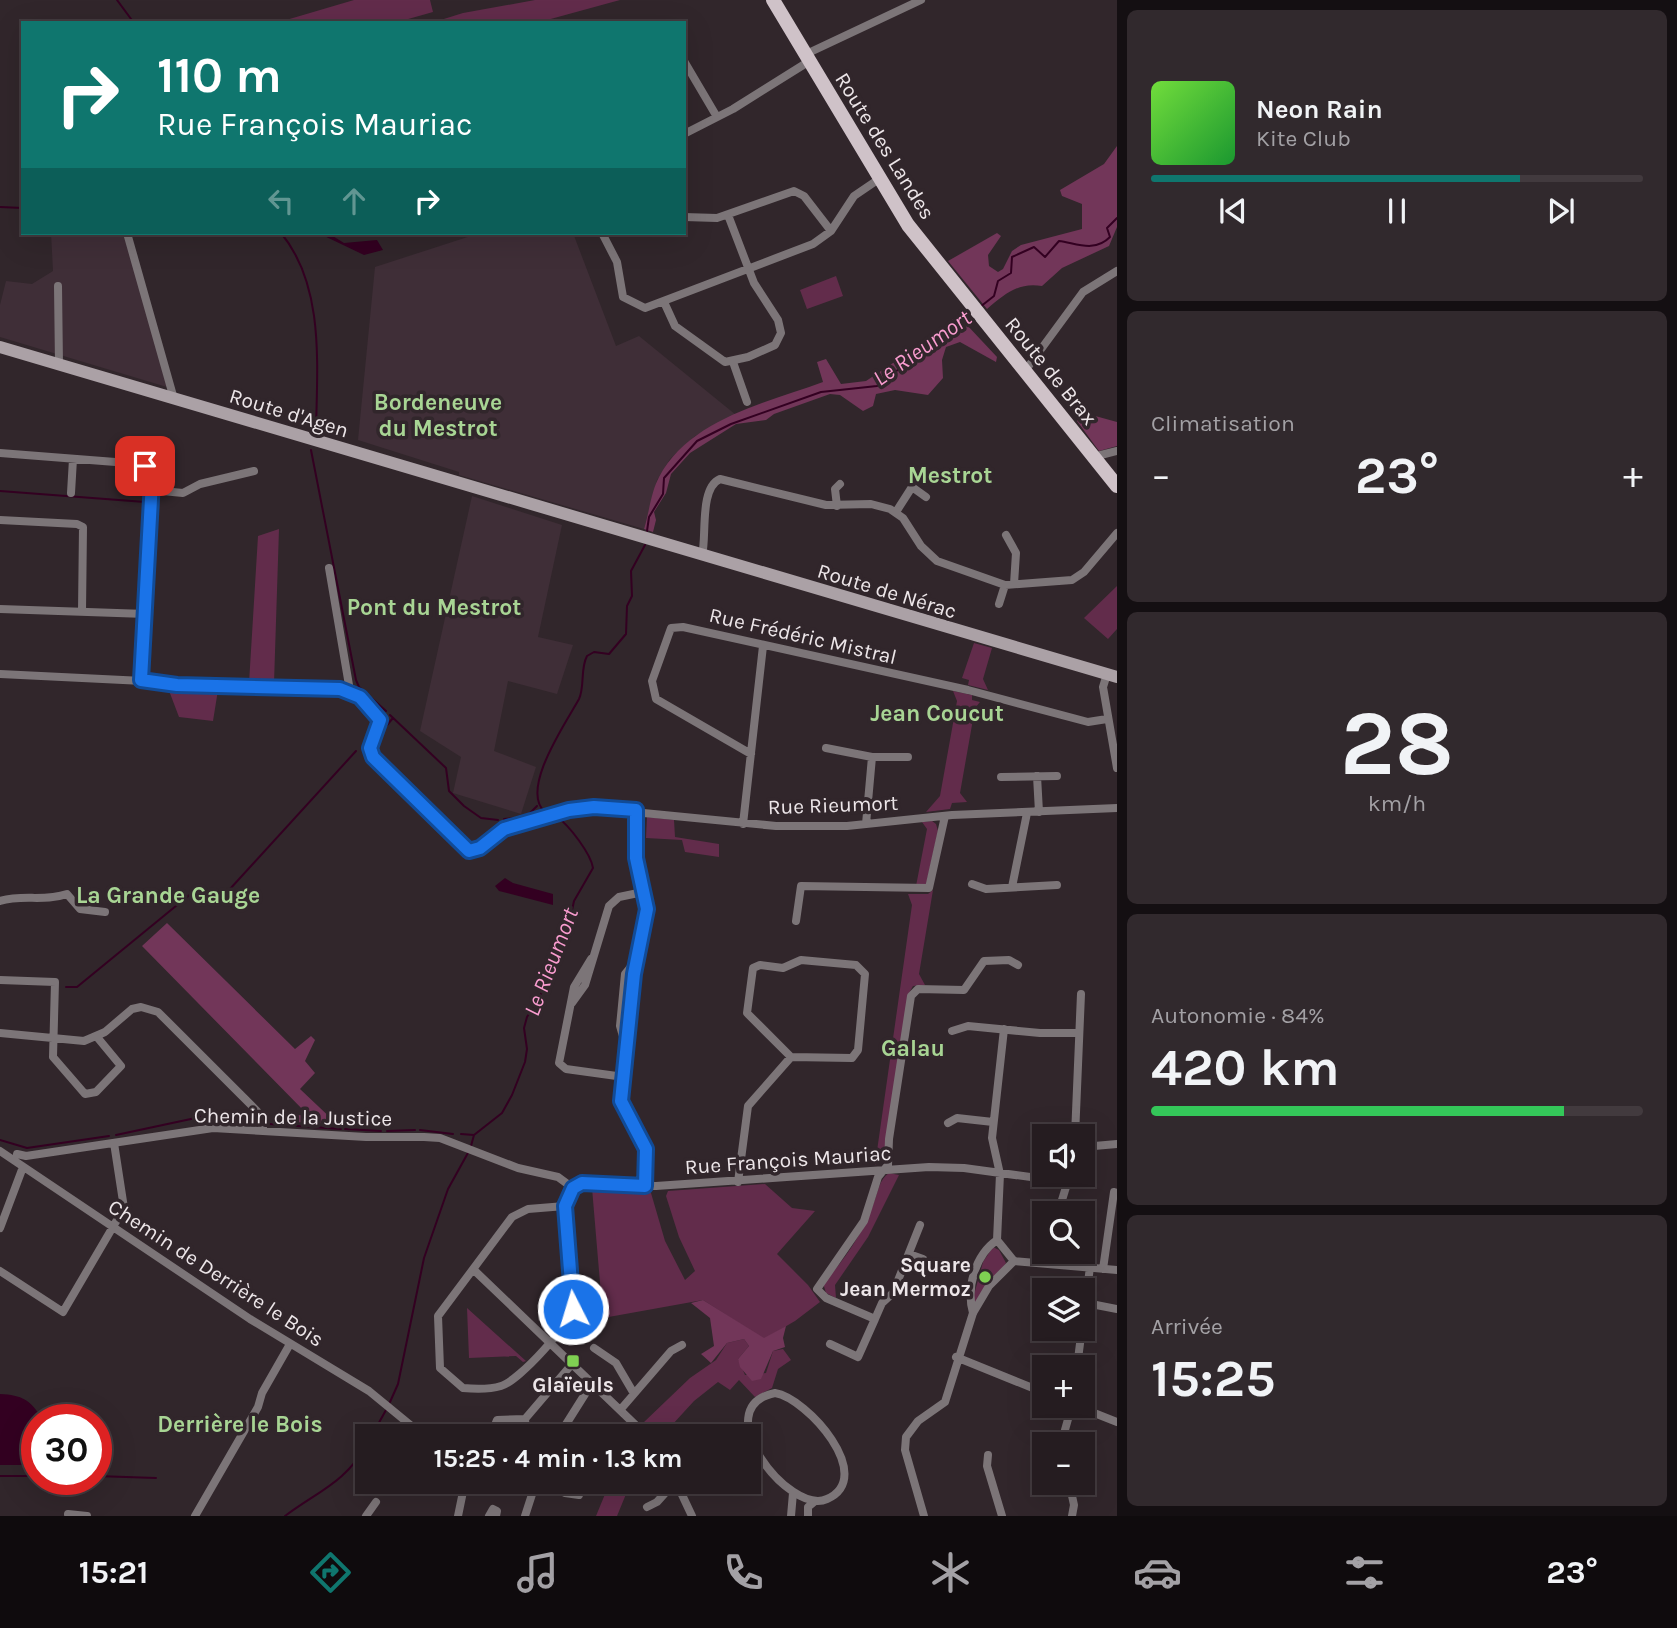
<!DOCTYPE html>
<html lang="fr">
<head>
<meta charset="utf-8">
<style>
  :root { --surface:#251c20; --page:#31292d; --text:#f1f3f6; --muted:#a3a1a5; --line:#423a3e; --accent:#0f766e }
  body { margin:0; font-family:Karla,sans-serif; background:var(--page); color:var(--text); height:100vh; display:flex; flex-direction:column; font-size:26px; white-space:nowrap }
  * { box-sizing:border-box; margin:0 }
  p { font-size:23px; color:var(--muted) }
  .icon { flex:none; width:38px; height:38px; fill:none; stroke:currentColor; stroke-width:2; stroke-linecap:round; stroke-linejoin:round }
  .map { position:relative; flex:1; overflow:hidden }
  .side { display:flex; flex-direction:column; gap:10px; padding:10px; background:#140f12; width:560px }
  .side>* { flex:none }
  .banner { position:absolute; left:21px; top:21px; width:665px; height:214px; border-radius:0px; box-shadow:0 7px 28px #0002,0 0 0 2px var(--line); background:#0f766e; color:#fff; overflow:hidden }
  .fabs { position:absolute; left:1032px; top:1124px; display:grid; gap:14px }
  .fabs a { display:grid; place-items:center; width:63px; height:63px; border-radius:0px; background:var(--surface); box-shadow:0 7px 28px #0002,0 0 0 2px var(--line); font-size:35px }
  .speed { position:absolute; left:21px; top:1404px; display:flex; gap:14px; font-size:35px; font-weight:700; text-align:center }
  .speed>* { display:grid; place-content:center; width:91px; height:91px; border-radius:50%; background:var(--surface); box-shadow:0 7px 28px #0002,0 0 0 2px var(--line); line-height:1 }
  .speed .limit { border:10px solid #d22; background:#fff; color:#111 }
  .pin { position:absolute; display:grid; place-items:center; width:60px; height:60px; color:#fff; margin:-30px; border-radius:14px; box-shadow:0 4px 10px #0006 }
  .me { position:absolute; width:77px; margin:-38px; rotate:355deg; stroke-linejoin:round; filter:drop-shadow(0 0 5px #0008) }
  .turn { display:flex; align-items:center; gap:24px; height:147px; padding:0 21px; font-size:32px }
  .turn .icon { width:91px; height:91px; stroke-width:2.5 }
  .turn b { display:block; font-size:49px; line-height:60px }
  .lanes { display:flex; align-items:center; height:66px; padding:0 21px; background:#0003; justify-content:center; gap:35px; direction:ltr }
  .lanes .off { opacity:.35 }
  .big { font-size:52px; font-weight:700; line-height:1.1 }
  .side .tile { flex:1; display:flex; flex-direction:column; justify-content:center; gap:10px; min-width:0; padding:0 24px; border-radius:10px; background:var(--page) }
  .side .dial { align-items:center; gap:0 }
  .dial b { font-size:91px; line-height:1 }
  .song { display:flex; align-items:center; gap:21px }
  .cover { width:84px; height:84px; border-radius:10px; background:linear-gradient(135deg,hsl(100 70% 55%),hsl(130 70% 35%)) }
  .played { height:7px; border-radius:4px; background:linear-gradient(90deg,var(--accent) 75%,var(--line) 75%) }
  .keys { display:flex; justify-content:space-around; direction:ltr }
  .heat { display:flex; justify-content:space-between; align-items:center; font-size:38px; direction:ltr }
  .charge { height:10px; border-radius:5px; background:linear-gradient(90deg,#34c759 84%,var(--line) 0) }
  .trip { position:absolute; left:355px; top:1424px; width:406px; height:70px; border-radius:0px; background:var(--surface); box-shadow:0 7px 28px #0002,0 0 0 2px var(--line); font-weight:700; line-height:70px; text-align:center }
  .menu { display:flex; height:112px; justify-content:space-around; align-items:center; background:#0f0b0d; color:var(--muted) }
  .menu .icon { width:49px; height:49px }
  .menu .on { color:var(--accent) }
  .menu b { font-size:32px; color:var(--text) }
  main { display:flex; flex:1; min-height:0 }
  .map>svg:first-child { display:block }
  .built { fill:#3f2e37 }
  .green { fill:#622c4b }
  .forest { fill:#723659 }
  .water { fill:#330021 }
  .lines { fill:none; stroke-linecap:round; stroke-linejoin:round }
  .stream { stroke:#330021; stroke-width:2 }
  .minor { stroke:#7c7578; stroke-width:8 }
  .secondary { stroke:#aba1a6; stroke-width:12 }
  .primary { stroke:#cfc2c8; stroke-width:14 }
  .route-casing { stroke:#114b97; stroke-width:18 }
  .route { stroke:#1a73e8; stroke-width:12 }
  .poi-dot { fill:#7fd052; stroke:#31262b; stroke-width:2.5 }
  .labels { text-anchor:middle; dominant-baseline:central; stroke-width:7; stroke-linejoin:round; paint-order:stroke }
  .street-label { font-size:21px; fill:#ede6e9; stroke:#31262b }
  .poi-label { font-size:21px; font-weight:bold; fill:#ede6e9; stroke:#31262b; text-anchor:end }
  .water-label { font-size:23px; font-style:italic; fill:#f99ccf; stroke:#31262b }
  .neighbourhood-label { font-size:23px; font-weight:bold; fill:#a8d594; stroke:#31262b }
</style>
</head>
<body>
<main>
<div class="map">
<svg width="1117" height="1516" viewBox="0 0 1117 1516">
  <rect width="100%" height="100%" fill="#31262b"/>
  <path class="built" d="M51 233H125L167 387 0 337V305L6 281 32 284 53 271Z
    M480 233H573L616 346 639 336 736 415 695 436 670 459 657 480 644 529 459 475V472L358 440 375 267Z
    M472 496 562 525 538 637 573 645 557 694 508 681 494 751 536 767 521 814 453 793 461 757 420 731Z"/>
  <path class="green" d="M354 0H430L433 12 394 23H276Z
    M535 0H620L536 23H431L463 13Z
    M836 276 843 296 807 309 800 290Z
    M279 529 274 683H249L258 536Z
    M1117 586V629L1108 639 1084 618Z
    M974 643 992 648 983 679 988 690 968 685 969 680 962 678Z
    M168 688 218 690 213 721 179 717Z
    M953 691 972 695V700L980 702 975 708 960 793 967 802 952 803 950 809 926 812 940 796 957 701Z
    M647 817 674 820 675 837 719 844V857L685 852 682 840 646 838Z
    M932 821 936 824 938 831 926 885 916 886 927 829 922 822Z
    M933 890 919 974 925 985 913 986 909 993 885 1159 875 1165 912 905 908 894H928Z
    M889 1173 899 1175 868 1237 835 1285 836 1298 826 1293 823 1283C844 1261 864 1232 874 1202 878 1192 879 1180 889 1173Z
    M765 1184 792 1208 815 1211 777 1254 808 1285 820 1302 795 1321 764 1339 703 1300 603 1318 592 1188 651 1193 665 1241 685 1280 695 1271 679 1237 666 1196 668 1191Z
    M993 1247 999 1250 1006 1263 975 1306 972 1302 983 1262Z
    M467 1308 526 1361 523 1362 516 1356 469 1358Z
    M744 1339 749 1346 738 1359 745 1375 766 1373 773 1351 783 1349 791 1360 778 1369 772 1388 755 1397 739 1380 730 1390 718 1382 694 1401 661 1437H654L643 1423 690 1378 716 1360 727 1343Z
    M610 1482H631L617 1516H596Z"/>
  <path class="forest" d="M1117 146V227L1109 246 1062 268 1042 286C1018 282 1005 294 987 309L948 261 997 233 1001 236 988 255 989 266 998 272 1003 269 1012 251 1021 245 1082 229V204L1062 196 1060 190 1104 164Z
    M953 319 966 324 997 357 996 362 960 342 946 347 942 360 943 378 928 395 895 390 876 394 873 406 863 411 840 395 830 394 774 414 766 420 736 424 690 453 671 474 666 493 654 512 656 520 653 532 644 529C649 513 651 492 659 477 690 419 766 403 823 382L817 362 826 359 841 384 866 381 944 329Z
    M1088 414 1117 422V446L1099 451 1077 421 1081 416Z
    M167 923 295 1049 311 1036 315 1040 305 1061 315 1073 300 1089 337 1124 272 1121 273 1116 308 1115 142 946Z
    M703 1300 764 1338 786 1326 783 1338 785 1347 773 1351 761 1379 752 1381 740 1367 738 1359 749 1346 744 1339 727 1343 711 1363 701 1354 714 1346 710 1318 691 1303Z"/>
  <path class="water" d="M318 233H328L344 243 377 240 383 250 364 255Z
    M505 878 513 883 553 894V905L499 891 495 886Z
    M0 1394C22 1395 31 1400 42 1419H37V1465H0Z"/>
  <g class="lines">
    <path class="stream" d="M117 0 134 23
      M0 207 23 208
      M281 233C325 286 317 366 316 432
      M980 307 994 296 998 281 1011 273 1012 257 1034 247 1045 257 1059 241C1076 243 1094 253 1110 237L1107 228 1117 218
      M311 450 356 680 359 687 386 711
      M0 491 145 502
      M647 531 649 517 663 494 664 478 697 441 731 424 821 392 877 386 970 314
      M390 715 446 768 449 791 464 806 481 818 498 820
      M387 725 393 718
      M545 812C519 790 567 721 579 699 585 686 580 669 587 656L594 652 609 654 626 634 627 606 632 596 631 571 645 545
      M504 819 526 817 537 806
      M66 987H77L193 892 219 901 356 751
      M269 1124 341 1129
      M345 1129 381 1131
      M420 1130 453 1134
      M387 1131 415 1130
      M461 1134 474 1135
      M116 1135 219 1113 258 1122
      M0 1140 27 1148 109 1136
      M471 1146 474 1135 502 1113 512 1095 525 1062 527 1049 524 1028 527 1017 541 994 552 954 567 934 574 901 593 868C591 854 569 825 557 817
      M390 1402 398 1384 424 1258 448 1189 469 1151
      M371 1437 386 1410
      M0 1476H37
      M96 1476 156 1478
      M285 1516C320 1490 345 1483 368 1443"/>
    <path class="minor" d="M804 55 921 0
      M684 61 717 117
      M684 134 733 109 808 62
      M684 217 717 218 794 191 804 196 831 231
      M127 233 174 399
      M602 233 617 262 623 297 645 308 813 244 831 231 854 196 879 179
      M58 286 59 365
      M664 302 675 326 725 362 748 357 775 345 781 333 778 320 754 283 728 215
      M733 362 747 402
      M1025 371 1083 292 1117 271
      M0 453 141 464 150 470 152 490 141 680
      M1093 457 1117 451
      M152 490 183 493 200 484 254 471
      M71 493 73 459
      M837 506 835 489 840 484
      M896 512 912 487 926 497
      M0 520 77 524 83 527 82 611
      M1006 535 1016 553 1014 584
      M702 555C707 537 699 488 720 479L826 505 871 504 890 509 903 518 921 546 937 561 1005 585 1072 580 1084 572 1117 533
      M329 568 350 691
      M999 604 1005 585
      M0 609 146 614
      M0 674 350 691 377 713 380 720 370 748 373 757 469 851 480 848 504 829 582 807 776 826H847L952 815 1117 808
      M1107 674 1103 687 1117 768
      M826 748 872 757H908
      M751 754 656 699 652 681 671 628 683 627 968 690 1088 722 1107 719
      M1037 776 1039 812
      M1001 777 1057 776
      M743 824 763 646
      M866 824 872 757
      M972 884 986 889 1057 885
      M1012 887 1027 813
      M0 901C22 894 44 902 67 894L80 909 105 912
      M796 921 801 886 929 888 945 816
      M638 958 625 974 620 1026 628 1054 621 1101 646 1149 645 1186
      M591 959 574 987 559 1063 566 1069 624 1077
      M801 960 856 965 865 974 858 1050 852 1058 791 1057 747 1013 753 968 760 965 783 968Z
      M0 980 55 982 53 1057 85 1094 96 1092 121 1066 97 1037
      M572 1003 585 985 609 906 619 897 643 892
      M1004 1029 992 1138 1000 1174 997 1240 1014 1261 1117 1270
      M952 1031 968 1026 1040 1033H1079
      M0 1033 84 1041 105 1032 132 1009 141 1007 158 1012 257 1111 264 1131
      M625 1042 647 909 636 858V810
      M948 1123 957 1118 993 1122
      M1075 1136 1081 994
      M1083 1147 1117 1144
      M0 1151 250 1319 369 1391 425 1437
      M17 1154 26 1156 213 1128 366 1137H424L440 1138 518 1168 558 1177 573 1188
      M738 1182 748 1106 791 1057
      M565 1206 528 1209 512 1217 438 1316 440 1368 463 1388C474 1389 491 1389 501 1386 519 1381 573 1322 574 1304L565 1206 570 1192 579 1184 656 1186 929 1167 964 1168 1067 1182
      M1058 1213 1070 1174
      M0 1228 23 1167
      M909 1254 923 1259
      M1044 1262 1047 1251
      M1103 1269 1114 1192 1117 1193
      M474 1270 648 1437
      M0 1271 63 1312 124 1208 114 1143
      M1086 1303 1117 1309
      M973 1313C966 1288 975 1255 997 1240
      M875 1319 882 1303 893 1293 920 1225
      M1083 1321 1090 1267
      M830 1344 858 1357 875 1319 826 1298 817 1289 864 1221 878 1177 888 1165 889 1139 911 996 918 989 964 990 984 961 1009 960 1018 965
      M594 1348 616 1363 633 1392
      M956 1357 1045 1393
      M1077 1367 1082 1328
      M775 1393C807 1398 877 1477 827 1499 789 1516 705 1407 775 1393Z
      M1074 1405 1117 1422
      M621 1409 671 1351 682 1345
      M596 1433 599 1437
      M490 1437 497 1420 525 1419
      M534 1437 526 1431 525 1419 572 1364
      M558 1437 592 1383
      M695 1437 698 1427
      M1061 1444 1072 1405
      M988 1455 987 1466 1002 1516
      M676 1482 692 1516
      M1069 1482 1074 1505 1072 1516
      M565 1493 579 1495 582 1482
      M647 1507 657 1502 675 1482
      M68 1514 87 1516
      M195 1516 258 1407 262 1393 290 1344
      M366 1516 376 1502
      M458 1516 465 1482
      M489 1516 493 1509 497 1511 496 1516
      M525 1516 536 1482
      M791 1516 793 1493
      M808 1516V1507L814 1502
      M924 1516 905 1450 906 1437 918 1421 945 1402 973 1313 989 1286 1014 1261"/>
    <path class="secondary" d="M0 347 1117 677"/>
    <path class="primary" d="M773 0 908 225 1117 486"/>
  </g>
  <g class="lines">
    <g class="route-casing">
      <path id="route" d="M145 466 152 481 141 680 177 685 340 689 360 697 380 720 370 748 373 757 469 851 480 848 504 829 569 810 594 807 636 810V858L647 909 634 974 621 1101 646 1149 645 1186 582 1183 573 1188 565 1206 573 1309"/>
    </g>
    <use href="#route" class="route"/>
  </g>
  <g class="poi-dot">
    <circle cx="985" cy="1277" r="7"/>
    <rect x="566" y="1354" width="14" height="14" rx="3.5"/>
  </g>
  <g class="labels">
    <g class="street-label">
      <text transform="translate(885 146) rotate(58)">Route des Landes</text>
      <text transform="translate(1051 371) rotate(51)">Route de Brax</text>
      <text transform="translate(289 413) rotate(17)">Route d'Agen</text>
      <text transform="translate(887 591) rotate(17)">Route de Nérac</text>
      <text transform="translate(803 636) rotate(13)">Rue Frédéric Mistral</text>
      <text transform="translate(833 805) rotate(-2)">Rue Rieumort</text>
      <text transform="translate(293 1117) rotate(1)">Chemin de la Justice</text>
      <text transform="translate(788 1160) rotate(-4)">Rue François Mauriac</text>
      <text transform="translate(216 1273) rotate(33)">Chemin de Derrière le Bois</text>
    </g>
    <g class="poi-label">
      <text x="971" y="1265">Square<tspan x="971" dy="24">Jean Mermoz</tspan></text>
      <text x="573" y="1385" text-anchor="middle">Glaïeuls</text>
    </g>
    <g class="water-label">
      <text transform="translate(922 348) rotate(-35)">Le Rieumort</text>
      <text transform="translate(551 962) rotate(-69)">Le Rieumort</text>
    </g>
    <g class="neighbourhood-label">
      <text x="438" y="402">Bordeneuve<tspan x="438" dy="26">du Mestrot</tspan></text>
      <text x="950" y="475">Mestrot</text>
      <text x="434" y="607">Pont du Mestrot</text>
      <text x="937" y="713">Jean Coucut</text>
      <text x="168" y="895">La Grande Gauge</text>
      <text x="913" y="1048">Galau</text>
      <text x="240" y="1424">Derrière le Bois</text>
    </g>
  </g>
</svg>
<div class="fabs">
<a><svg class="icon" aria-label="sound" viewBox="0 0 24 24"><path d="M4 9h4l5-4v14l-5-4H4zM17 9q2 3 0 6"/></svg></a>
<a><svg class="icon" aria-label="search" viewBox="0 0 24 24"><circle cx="10" cy="10" r="6"/><path d="M15 15l6 6"/></svg></a>
<a><svg class="icon" aria-label="layers" viewBox="0 0 24 24"><path d="M12 4l9 5-9 5-9-5zM3 14l9 5 9-5"/></svg></a>
<a>+</a>
<a>−</a>
</div>
<div class="speed"><div class="limit">30</div></div>
<div class="pin" style="left:145px;top:466px;background:#d93025"><svg class="icon" aria-label="arrive" viewBox="0 0 24 24"><path d="M6 21V4h12l-3 4 3 4H6"/></svg></div>
<svg class="me" style="left:573px;top:1309px" viewBox="-20 -20 40 40"><circle r="17" fill="#1a73e8" stroke="#fff" stroke-width="3"/><path d="M0-11L8 9 0 5-8 9z" fill="#fff"/></svg>
<div class="trip">15:25 · 4 min · 1.3 km</div>
<div class="banner">
<div class="turn"><svg class="icon" aria-label="right" viewBox="0 0 24 24"><path d="M7 20v-9h11M14 6l5 5-5 5"/></svg><div><b>110 m</b>Rue François Mauriac</div></div>
<div class="lanes"><svg class="icon off" aria-label="left" viewBox="0 0 24 24"><path d="M17 20v-9H6M10 6l-5 5 5 5"/></svg><svg class="icon off" aria-label="ahead" viewBox="0 0 24 24"><path d="M12 20V5M6 11l6-6 6 6"/></svg><svg class="icon" aria-label="right" viewBox="0 0 24 24"><path d="M7 20v-9h11M14 6l5 5-5 5"/></svg></div>
</div>
</div>
<section class="side">
<div class="tile">
<div class="song"><i class="cover"></i><div><b>Neon Rain</b><p>Kite Club</p></div></div>
<div class="played"></div>
<div class="keys"><svg class="icon" aria-label="previous" viewBox="0 0 24 24"><path d="M18 5L8 12l10 7zM5 5v14"/></svg><svg class="icon" aria-label="pause" viewBox="0 0 24 24"><path d="M8 5v14M16 5v14"/></svg><svg class="icon" aria-label="next" viewBox="0 0 24 24"><path d="M6 5l10 7-10 7zM19 5v14"/></svg></div>
</div>
<div class="tile"><p>Climatisation</p>
<div class="heat"><a>−</a><b class="big">23°</b><a>+</a></div>
</div>
<div class="tile dial"><b>28</b><p>km/h</p></div>
<div class="tile"><p>Autonomie · 84%</p><b class="big">420 km</b><div class="charge"></div></div>
<div class="tile"><p>Arrivée</p><b class="big">15:25</b></div>
</section>
</main>
<nav class="menu">
<b>15:21</b>
<svg class="icon on" aria-label="directions" viewBox="0 0 24 24"><path d="M12 3l9 9-9 9-9-9zM9 14v-3h6M13 9l2 2-2 2"/></svg>
<svg class="icon" aria-label="music" viewBox="0 0 24 24"><path d="M9 18V5l10-2v13"/><circle cx="6" cy="18" r="3"/><circle cx="16" cy="16" r="3"/></svg>
<svg class="icon" aria-label="phone" viewBox="0 0 24 24"><path d="M5 4h4l2 5-3 2q2 4 5 5l2-3 5 2v4C11 20 4 13 5 4z"/></svg>
<svg class="icon" aria-label="climate" viewBox="0 0 24 24"><path d="M12 3v18M4 7l16 10M4 17L20 7"/></svg>
<svg class="icon" aria-label="car" viewBox="0 0 24 24"><path d="M5 17H2v-5l4-1 3-4h7l3 4 3 1v5h-3M9 17h6M6 11h13"/><circle cx="7" cy="17" r="2"/><circle cx="17" cy="17" r="2"/></svg>
<svg class="icon" aria-label="filters" viewBox="0 0 24 24"><path d="M4 7h16M4 17h16"/><circle cx="9" cy="7" r="2"/><circle cx="15" cy="17" r="2"/></svg>
<b>23°</b>
</nav>
</body>
</html>
